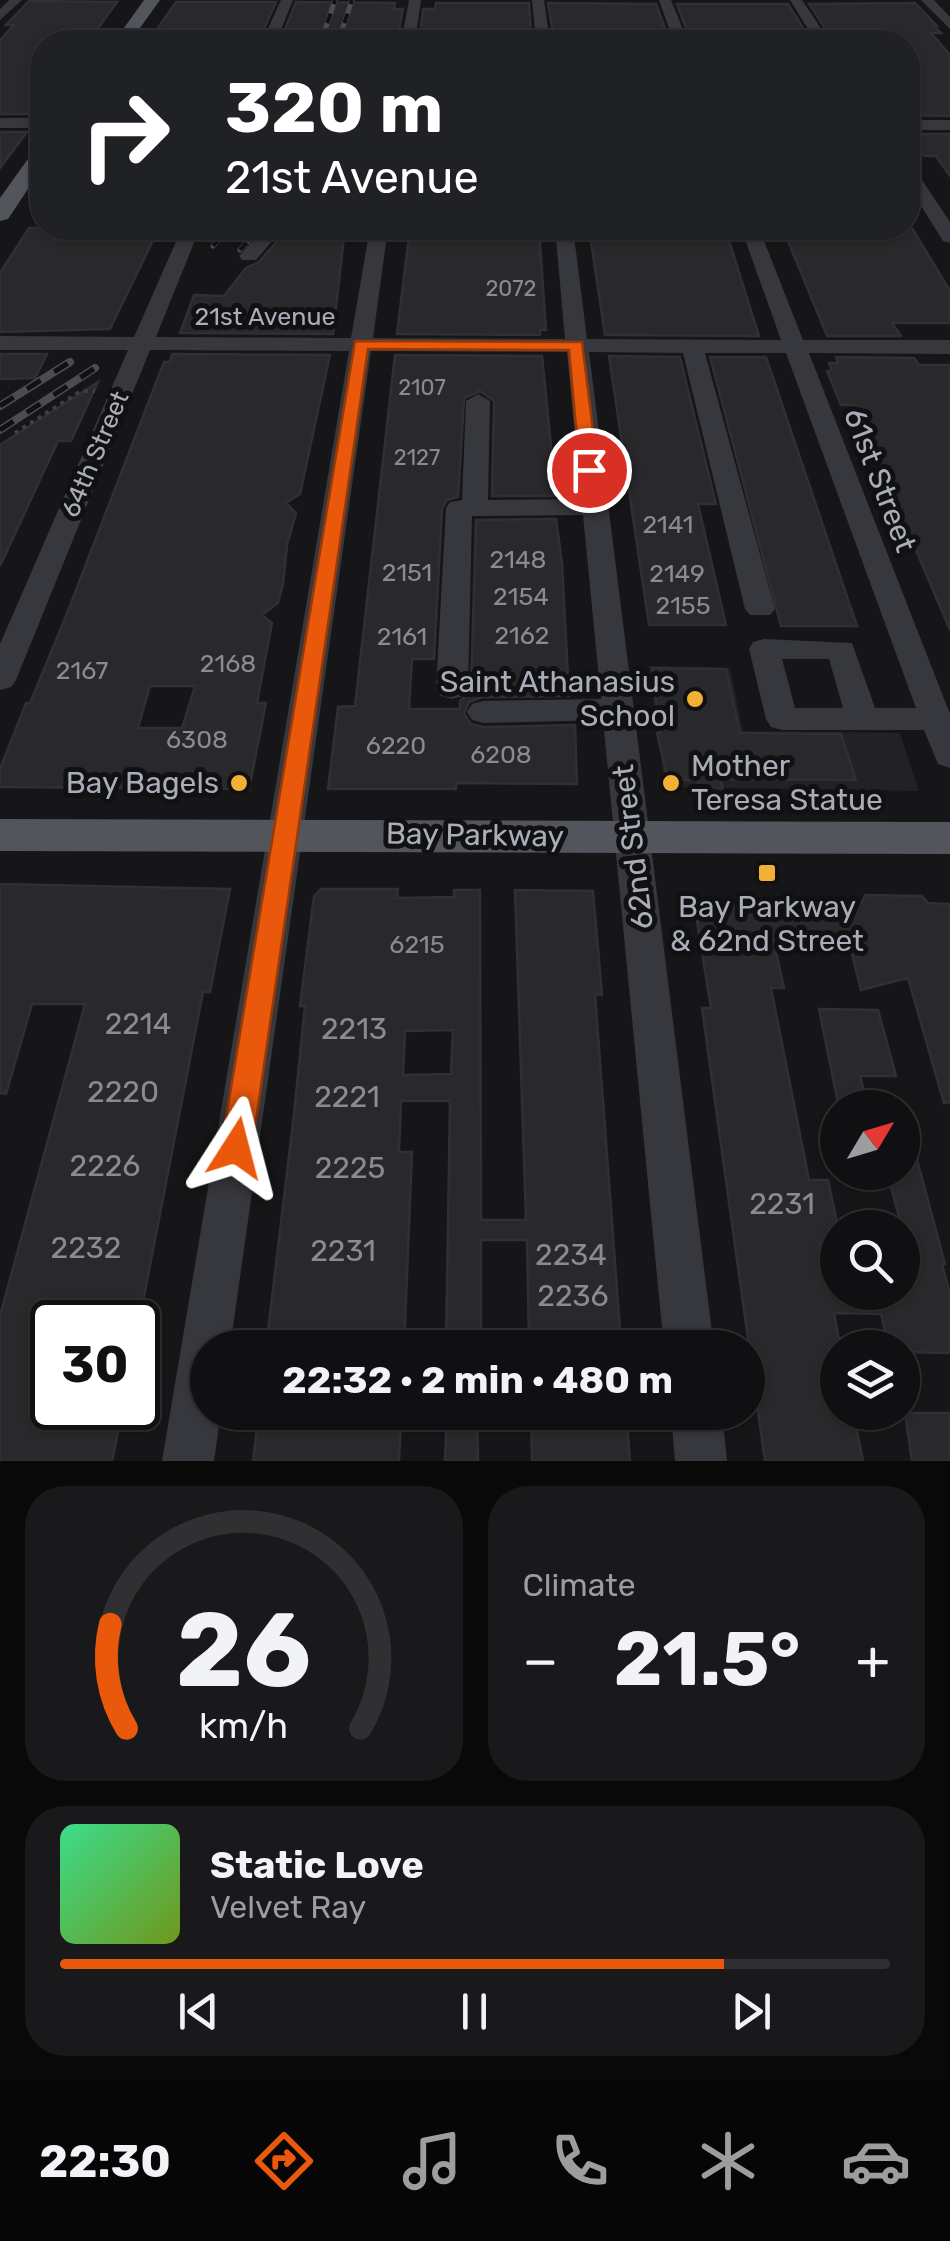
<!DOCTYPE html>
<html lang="en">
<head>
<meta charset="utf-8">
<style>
  :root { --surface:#101012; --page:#19191b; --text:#f1f3f6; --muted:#9c9d9f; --line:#303032; --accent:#ea580c }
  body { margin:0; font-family:Rubik,sans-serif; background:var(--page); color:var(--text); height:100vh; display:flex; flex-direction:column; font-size:38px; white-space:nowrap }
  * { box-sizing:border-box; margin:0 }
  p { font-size:32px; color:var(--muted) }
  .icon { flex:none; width:55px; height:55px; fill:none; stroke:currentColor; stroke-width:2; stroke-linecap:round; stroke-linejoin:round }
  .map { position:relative; height:1461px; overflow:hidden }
  .side { display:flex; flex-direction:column; gap:25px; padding:25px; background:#09090a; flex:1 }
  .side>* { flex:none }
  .hud { position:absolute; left:30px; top:30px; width:890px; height:210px; border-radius:40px; box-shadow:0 2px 8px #0004,0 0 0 2px var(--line); background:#202124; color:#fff; overflow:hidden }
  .needle { width:65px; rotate:52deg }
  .buttons { position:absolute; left:820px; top:1090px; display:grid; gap:20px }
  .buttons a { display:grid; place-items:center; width:100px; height:100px; border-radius:50%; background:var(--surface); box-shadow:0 2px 8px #0004,0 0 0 2px var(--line); font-size:50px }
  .speed { position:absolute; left:30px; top:1300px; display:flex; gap:20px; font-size:50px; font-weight:700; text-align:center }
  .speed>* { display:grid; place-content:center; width:130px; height:130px; border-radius:50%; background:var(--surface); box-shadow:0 2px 8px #0004,0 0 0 2px var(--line); line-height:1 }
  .speed .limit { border:5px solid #111; border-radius:15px; background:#fff; color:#111 }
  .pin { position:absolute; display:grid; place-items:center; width:85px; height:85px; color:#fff; margin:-42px; border:5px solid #fff; border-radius:50%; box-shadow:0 2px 10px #0007 }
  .me { position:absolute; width:110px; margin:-55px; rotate:9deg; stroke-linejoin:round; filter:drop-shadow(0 0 8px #0008) }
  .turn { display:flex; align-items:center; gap:35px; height:210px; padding:0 30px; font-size:45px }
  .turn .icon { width:130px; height:130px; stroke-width:2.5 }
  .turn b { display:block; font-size:70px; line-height:85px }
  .big { font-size:75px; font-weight:700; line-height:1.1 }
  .side .widget { flex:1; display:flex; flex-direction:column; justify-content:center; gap:15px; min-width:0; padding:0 35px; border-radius:40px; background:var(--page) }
  .side .dial { align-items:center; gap:0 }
  .dial svg { height:260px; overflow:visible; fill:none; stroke:var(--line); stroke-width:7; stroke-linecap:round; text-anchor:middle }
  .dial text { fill:var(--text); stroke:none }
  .song { display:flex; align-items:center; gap:30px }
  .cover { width:120px; height:120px; border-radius:15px; background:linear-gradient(135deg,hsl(150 70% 55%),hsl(80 70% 35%)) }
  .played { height:10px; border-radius:5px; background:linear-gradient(90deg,var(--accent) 80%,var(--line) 80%) }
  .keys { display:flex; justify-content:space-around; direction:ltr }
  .heat { display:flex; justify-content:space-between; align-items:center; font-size:55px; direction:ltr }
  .side .tiles { flex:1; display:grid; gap:25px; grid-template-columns:1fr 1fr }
  .widget:last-child { grid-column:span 2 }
  .trip { position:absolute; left:190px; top:1330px; width:575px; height:100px; border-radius:50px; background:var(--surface); box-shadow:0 2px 8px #0004,0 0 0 2px var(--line); font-weight:700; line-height:100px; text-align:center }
  .menu { display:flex; height:160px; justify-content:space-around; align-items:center; background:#060607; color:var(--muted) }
  .menu .icon { width:70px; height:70px }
  .menu .on { color:var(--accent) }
  .menu b { font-size:45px; color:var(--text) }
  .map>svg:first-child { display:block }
  .built { fill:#222225 }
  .building { fill:#29292c; stroke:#303034; stroke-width:2.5; fill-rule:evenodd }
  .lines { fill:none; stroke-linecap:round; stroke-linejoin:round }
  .path { stroke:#3d3f44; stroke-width:4; stroke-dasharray:4 5; stroke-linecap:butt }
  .minor { fill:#37383d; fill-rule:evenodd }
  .major { fill:#53555c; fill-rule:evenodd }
  .rail-far1-casing { stroke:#4a4c52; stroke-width:5 }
  .rail-casing { stroke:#4a4c52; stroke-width:8 }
  .rail-far1 { stroke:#111113; stroke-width:4; stroke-dasharray:10; stroke-linecap:butt }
  .rail { stroke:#111113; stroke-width:5; stroke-dasharray:16; stroke-linecap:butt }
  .route { fill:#ea580c; stroke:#983908; stroke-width:2.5 }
  .poi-dot { fill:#f2b134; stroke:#111113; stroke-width:4 }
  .labels { text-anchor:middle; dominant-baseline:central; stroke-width:10; stroke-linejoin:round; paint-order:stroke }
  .far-number-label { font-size:22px; fill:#888b94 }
  .far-street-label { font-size:25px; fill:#a8adb8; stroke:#111113 }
  .number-label { font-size:25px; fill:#888b94 }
  .street-label { font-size:30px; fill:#a8adb8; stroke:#111113 }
  .poi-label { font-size:30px; fill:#a8adb8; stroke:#111113; text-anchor:end }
  .near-number-label { font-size:30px; fill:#888b94 }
</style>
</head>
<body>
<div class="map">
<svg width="950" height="1461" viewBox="0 0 950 1461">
  <rect width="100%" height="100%" fill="#161618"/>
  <path class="built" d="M649 666 730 668 743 731 900 733 919 791 665 787Z"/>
  <path class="building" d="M29 1 117 2 88 42H42L40 114H0V40L14 25H6Z
    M176 2H276L258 42H148Z
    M296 2 395 3 394 9H403L398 35H389L388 42H364L360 36 312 35 307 42H280Z
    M436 3H529L531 33H524V42H427L428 35H420L423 9H435Z
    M548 3 656 4 670 42H565L564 33H553Z
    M915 3 937 26H934L941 33H931L950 55V116L908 115V98L915 93 908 84V42H834L809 4Z
    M677 4H788L812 42H691Z
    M0 132H27L0 168Z
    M909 134H950V176L936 156H924Z
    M29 228H61L53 240H106L112 228H159L110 329 0 332V273Z
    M305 228H345L333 334 180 333 194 295 224 296 246 268 259 262 285 232H304Z
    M410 228 539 229 546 330H540V335L397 334Z
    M589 228H725L759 336 605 335Z
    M828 228H912L950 291V323H892L901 336H827L784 231H830Z
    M0 354H47L35 378 0 379Z
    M172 354 330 355 300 494 286 503 296 513 287 545 283 584 278 603 262 615 272 623 257 703H266L249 789 0 787V769L26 703H30L66 616 164 362H170ZM150 686H195L182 728H138Z
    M395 355 542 356 556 496H492L494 401 480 391 464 398 458 497 447 500 442 508 434 659H412L409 709H460V701L471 691 476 520 556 519 562 563 569 696 482 697 469 702 464 714 471 724 483 727 575 725 577 784 456 783V789H328L338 707 355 706Z
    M609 356 680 357 716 504H698L726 625H649Z
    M710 357H766L857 626H781Z
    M836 357 914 358 919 365H950V630L854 405H841L827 371H832L829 363H838Z
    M98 382 71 441H58L0 566V445Z
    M652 668 726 669 740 733 841 734 856 780 721 779 723 791 700 790 698 780H668L657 733H660Z
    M0 884 230 889 210 992H203L139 1322H52V1418H121L112 1461H0V1316L85 1004H32L6 1094 0 1093Z
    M321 889H398L397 898 454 897V890H480L481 1220H526L515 890 593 891 602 995 595 994 621 1343 529 1342 527 1240H481V1348H446L450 1101H401L399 1152H412L404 1348H266L294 1114 305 1006H300L314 896ZM453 1030 451 1074 403 1075 405 1031Z
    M865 895 922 896 928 903 950 904V1102L944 1103 908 978 861 990 847 934H772L784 988H771L809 1180H828L838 1227V1242H820L828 1285H838V1292H902V1228L887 1172H902V1131L909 1130 945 1264H942L950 1294V1353L902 1352V1348H889L881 1314 834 1313 840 1345 838 1412H853L863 1461H765L702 1008H711L694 902 830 906 829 902 862 903Z
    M819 1009 878 1010 896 1076H860L867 1103H838Z
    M447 1412H477L478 1461H445Z
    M531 1412H626L630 1461H532Z
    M905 1413H950V1461H912Z
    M258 1419H401L399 1461H253Z"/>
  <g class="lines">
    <path class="path" d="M15 433 81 391H95"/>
    <path class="minor" d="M9 0H22L0 20V9Z
      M281 0H293L276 42H262Z
      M409 0H421L415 42H401Z
      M532 0H544L550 42H536Z
      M659 0H671L688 42H674Z
      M790 0H802L830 42H816Z
      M921 0H934L950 17V29Z
      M0 118H42V128H0Z
      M908 120H950V130H908Z
      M908 167 914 168 950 222V243L943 241 908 185Z
      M182 228H200L156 337 351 338 370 228H388L373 338 565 339 555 228H573L587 339 781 340 741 228H759L803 340H950V354L809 353 950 714V768L938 764 924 730H782L771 727 766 719 749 649 753 642 764 639 852 643 875 708H916L786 353H705L775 609 770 615H750L745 609 683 353 589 352 714 1348H664L603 720 483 723 472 720 467 712 472 704 483 701 601 699 583 515 472 516 468 689 463 696 452 699 441 696 436 689 446 508 450 502 462 500 466 401 478 394 490 401 488 500 581 499 567 352 371 351 230 1348H208V1412H221L214 1461H162L349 351 150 350 16 680 11 687 0 690V644L128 350H0V336L134 337ZM782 659H829L843 708H795Z
      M264 228H283L256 260H242L239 256Z
      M671 1412H722L727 1461H675Z"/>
    <path class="major" d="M144 0H160L130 42H114Z
      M42 147V168L8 219 0 221V198L35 149Z
      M0 819 950 822V854L0 851Z"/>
    <g class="rail-far1-casing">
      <path id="rail-far1" d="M321 42 335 0
        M338 42 352 0
        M213 246 230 228
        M240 250 260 228"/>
    </g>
    <g class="rail-casing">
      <path id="rail" d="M0 406 70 362
        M0 430 95 368"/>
    </g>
    <use href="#rail-far1" class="rail-far1"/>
    <use href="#rail" class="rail"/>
  </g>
  <path class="route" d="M355 341 582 342 598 470 589 475 580 470 569 350 368 349 252 1148 247 1158 236 1163 226 1158 221 1148Z"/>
  <g class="poi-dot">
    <circle cx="695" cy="699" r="10"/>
    <circle cx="239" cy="783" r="10"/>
    <circle cx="671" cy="783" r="10"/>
    <rect x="757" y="863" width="20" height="20" rx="5"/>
  </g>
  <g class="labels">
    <g class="far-number-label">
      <text x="511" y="288">2072</text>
      <text x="422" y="387">2107</text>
      <text x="417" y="457">2127</text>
    </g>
    <g class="far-street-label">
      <text x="265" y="316">21st Avenue</text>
      <text transform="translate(95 454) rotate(-67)">64th Street</text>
    </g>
    <g class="number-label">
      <text x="668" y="524">2141</text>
      <text x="518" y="559">2148</text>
      <text x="407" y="572">2151</text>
      <text x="677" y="573">2149</text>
      <text x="521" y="596">2154</text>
      <text x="683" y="605">2155</text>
      <text x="522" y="635">2162</text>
      <text x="402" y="636">2161</text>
      <text x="228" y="663">2168</text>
      <text x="82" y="670">2167</text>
      <text x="197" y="739">6308</text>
      <text x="396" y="745">6220</text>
      <text x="501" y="754">6208</text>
      <text x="417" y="944">6215</text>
    </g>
    <g class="street-label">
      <text transform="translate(880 480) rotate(69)">61st Street</text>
      <text transform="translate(475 835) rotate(1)">Bay Parkway</text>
      <text transform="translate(633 847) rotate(-97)">62nd Street</text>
    </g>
    <g class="poi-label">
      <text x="675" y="682">Saint Athanasius<tspan x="675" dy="34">School</tspan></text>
      <text x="691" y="766" text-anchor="start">Mother<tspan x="691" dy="34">Teresa Statue</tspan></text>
      <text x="219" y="783">Bay Bagels</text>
      <text x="767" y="907" text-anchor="middle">Bay Parkway<tspan x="767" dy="34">&amp; 62nd Street</tspan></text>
    </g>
    <g class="near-number-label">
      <text x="138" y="1024">2214</text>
      <text x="354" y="1029">2213</text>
      <text x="123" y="1092">2220</text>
      <text x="347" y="1097">2221</text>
      <text x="105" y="1166">2226</text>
      <text x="350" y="1168">2225</text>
      <text x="782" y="1204">2231</text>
      <text x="86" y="1248">2232</text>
      <text x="343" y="1251">2231</text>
      <text x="571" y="1255">2234</text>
      <text x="573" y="1296">2236</text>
    </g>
  </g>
</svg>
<div class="buttons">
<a><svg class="needle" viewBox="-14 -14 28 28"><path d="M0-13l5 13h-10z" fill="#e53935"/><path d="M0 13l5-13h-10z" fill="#9c9d9f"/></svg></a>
<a><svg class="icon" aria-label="search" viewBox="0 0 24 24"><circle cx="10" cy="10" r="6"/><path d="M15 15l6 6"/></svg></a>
<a><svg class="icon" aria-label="layers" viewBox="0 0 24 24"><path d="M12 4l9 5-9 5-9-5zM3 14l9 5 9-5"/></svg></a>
</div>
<div class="speed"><div class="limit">30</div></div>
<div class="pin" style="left:589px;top:470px;background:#d93025"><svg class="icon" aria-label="arrive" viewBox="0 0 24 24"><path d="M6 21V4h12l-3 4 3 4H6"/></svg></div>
<svg class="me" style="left:236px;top:1148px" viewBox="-20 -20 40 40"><path d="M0-17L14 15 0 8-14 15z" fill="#ea580c" stroke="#fff" stroke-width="4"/></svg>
<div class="trip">22:32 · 2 min · 480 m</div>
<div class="hud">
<div class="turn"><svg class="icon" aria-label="right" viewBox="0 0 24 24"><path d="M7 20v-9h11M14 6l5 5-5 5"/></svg><div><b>320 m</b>21st Avenue</div></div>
</div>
</div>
<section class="side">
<div class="tiles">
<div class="widget dial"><svg viewBox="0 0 100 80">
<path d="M14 69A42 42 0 1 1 86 69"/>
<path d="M14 69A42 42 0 0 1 9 37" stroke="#ea580c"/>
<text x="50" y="56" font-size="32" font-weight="700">26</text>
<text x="50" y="72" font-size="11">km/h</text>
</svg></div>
<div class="widget"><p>Climate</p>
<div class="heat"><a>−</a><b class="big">21.5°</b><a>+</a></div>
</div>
<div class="widget">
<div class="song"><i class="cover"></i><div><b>Static Love</b><p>Velvet Ray</p></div></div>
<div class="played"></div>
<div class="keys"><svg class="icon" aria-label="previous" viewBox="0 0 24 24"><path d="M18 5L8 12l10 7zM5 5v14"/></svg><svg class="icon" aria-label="pause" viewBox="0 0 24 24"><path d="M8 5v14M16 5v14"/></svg><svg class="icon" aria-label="next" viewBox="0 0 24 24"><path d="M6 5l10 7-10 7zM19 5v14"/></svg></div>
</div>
</div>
</section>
<nav class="menu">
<b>22:30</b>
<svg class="icon on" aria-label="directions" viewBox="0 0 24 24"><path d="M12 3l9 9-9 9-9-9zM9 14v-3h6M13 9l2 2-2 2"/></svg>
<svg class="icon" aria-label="music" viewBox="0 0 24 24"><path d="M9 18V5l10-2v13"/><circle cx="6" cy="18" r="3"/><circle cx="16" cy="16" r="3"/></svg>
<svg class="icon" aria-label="phone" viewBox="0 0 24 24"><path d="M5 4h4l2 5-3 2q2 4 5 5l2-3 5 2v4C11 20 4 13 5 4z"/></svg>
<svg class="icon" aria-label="climate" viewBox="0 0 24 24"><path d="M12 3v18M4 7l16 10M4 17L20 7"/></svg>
<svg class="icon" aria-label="car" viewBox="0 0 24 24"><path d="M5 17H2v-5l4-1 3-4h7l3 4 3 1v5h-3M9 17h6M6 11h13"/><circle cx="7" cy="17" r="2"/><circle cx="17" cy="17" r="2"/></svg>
</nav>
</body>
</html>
